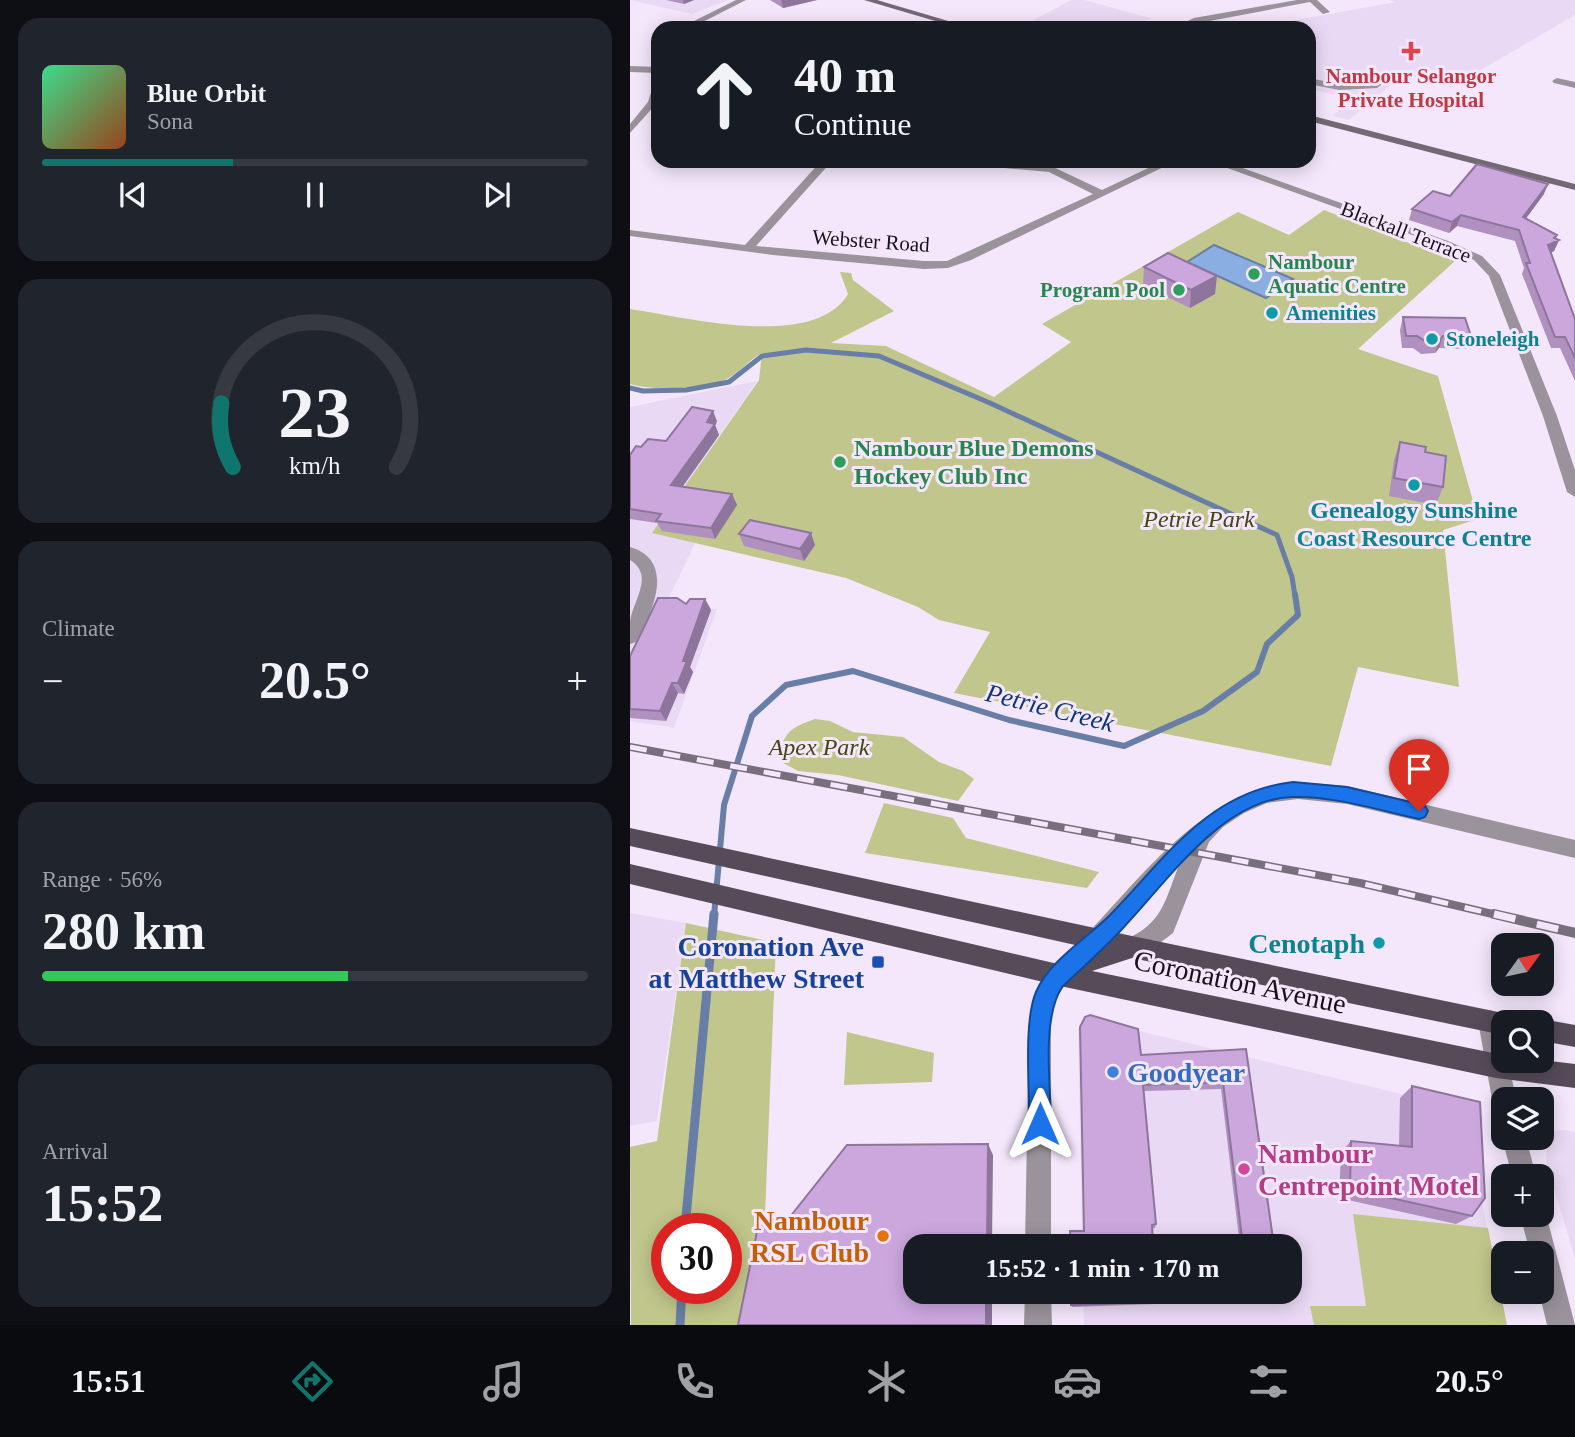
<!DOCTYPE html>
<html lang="en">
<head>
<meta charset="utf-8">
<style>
  :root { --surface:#171b24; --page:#20242c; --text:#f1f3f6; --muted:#9ea1a6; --line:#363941; --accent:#0f766e }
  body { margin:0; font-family:Georgia,serif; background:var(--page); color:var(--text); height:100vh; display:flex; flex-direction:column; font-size:26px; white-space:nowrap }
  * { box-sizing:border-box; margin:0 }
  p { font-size:23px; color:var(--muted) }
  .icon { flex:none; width:38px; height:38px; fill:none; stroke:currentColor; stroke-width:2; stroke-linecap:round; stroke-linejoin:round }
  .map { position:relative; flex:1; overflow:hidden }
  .drawer { display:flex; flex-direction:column; gap:18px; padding:18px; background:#0d0f14; width:630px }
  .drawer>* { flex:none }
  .guide { position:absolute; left:21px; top:21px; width:665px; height:147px; border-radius:21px; box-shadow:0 4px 18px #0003; background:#171b24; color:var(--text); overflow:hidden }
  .needle { width:46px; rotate:57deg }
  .tools { position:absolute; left:861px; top:933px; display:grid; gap:14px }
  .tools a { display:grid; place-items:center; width:63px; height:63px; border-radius:14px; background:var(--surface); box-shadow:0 4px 18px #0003; font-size:35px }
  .speed { position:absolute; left:21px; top:1213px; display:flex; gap:14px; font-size:35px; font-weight:700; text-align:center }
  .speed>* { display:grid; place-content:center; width:91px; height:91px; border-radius:50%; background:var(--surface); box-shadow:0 4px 18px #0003; line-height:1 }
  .speed .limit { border:10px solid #d22; background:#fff; color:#111 }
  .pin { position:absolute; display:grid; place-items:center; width:60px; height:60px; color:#fff; margin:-72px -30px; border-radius:50% 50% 50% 0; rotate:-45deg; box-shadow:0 0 7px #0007 }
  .pin .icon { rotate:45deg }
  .me { position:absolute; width:77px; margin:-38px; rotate:0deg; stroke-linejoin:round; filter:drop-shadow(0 0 5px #0008) }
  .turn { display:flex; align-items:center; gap:24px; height:147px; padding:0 28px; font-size:32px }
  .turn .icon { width:91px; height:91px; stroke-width:2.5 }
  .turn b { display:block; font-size:49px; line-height:60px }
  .big { font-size:52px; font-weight:600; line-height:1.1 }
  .drawer .widget { flex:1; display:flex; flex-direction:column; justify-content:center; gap:10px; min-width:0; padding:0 24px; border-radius:21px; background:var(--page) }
  .drawer .dial { align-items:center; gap:0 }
  .dial svg { height:182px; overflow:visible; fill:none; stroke:var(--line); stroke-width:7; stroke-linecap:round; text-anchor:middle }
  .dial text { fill:var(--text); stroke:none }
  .song { display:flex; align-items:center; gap:21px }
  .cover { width:84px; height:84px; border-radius:10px; background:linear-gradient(135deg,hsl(150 70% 55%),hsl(20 70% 35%)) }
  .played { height:7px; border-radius:4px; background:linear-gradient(90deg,var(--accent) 35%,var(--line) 35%) }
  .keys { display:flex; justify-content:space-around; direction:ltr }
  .heat { display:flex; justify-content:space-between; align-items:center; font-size:38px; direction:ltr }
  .charge { height:10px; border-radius:5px; background:linear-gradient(90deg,#34c759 56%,var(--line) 0) }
  .trip { position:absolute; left:273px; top:1234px; width:399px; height:70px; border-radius:21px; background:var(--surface); box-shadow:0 4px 18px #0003; font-weight:600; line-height:70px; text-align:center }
  .menu { display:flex; height:112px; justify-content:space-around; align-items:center; background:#090b0e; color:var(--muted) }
  .menu .icon { width:49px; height:49px }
  .menu .current { color:var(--accent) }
  .menu b { font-size:32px; color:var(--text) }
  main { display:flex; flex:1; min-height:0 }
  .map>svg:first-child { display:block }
  .built { fill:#ead9f4 }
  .green { fill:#c1c68c; fill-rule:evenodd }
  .water { fill:#8aade2; stroke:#687ea6; stroke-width:2 }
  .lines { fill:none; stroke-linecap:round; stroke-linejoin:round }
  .stream-far2 { stroke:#687ea6; stroke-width:5 }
  .stream-far1 { stroke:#687ea6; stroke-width:6 }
  .stream { stroke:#687ea6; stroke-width:9 }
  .minor { fill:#9a939b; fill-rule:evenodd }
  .tertiary { fill:#9a939b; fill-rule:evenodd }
  .secondary { fill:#726974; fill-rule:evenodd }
  .primary { fill:#564b59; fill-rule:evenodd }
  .rail-far1-casing { stroke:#786f7c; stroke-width:8 }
  .rail-casing { stroke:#786f7c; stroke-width:10 }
  .rail-far1 { stroke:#f4e7fc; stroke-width:5; stroke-dasharray:17; stroke-linecap:butt }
  .rail { stroke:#f4e7fc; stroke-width:7; stroke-dasharray:22; stroke-linecap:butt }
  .wall { fill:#af90bf }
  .shaded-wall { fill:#8e759b }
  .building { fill:#cba7de; stroke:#8e759b; stroke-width:2 }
  .route { fill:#1a73e8; stroke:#114b97; stroke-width:2 }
  .health-dot { fill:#e0444e; stroke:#f4e7fc; stroke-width:2.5 }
  .leisure-dot { fill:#2e9e5b; stroke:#f4e7fc; stroke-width:2.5 }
  .culture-dot { fill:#0f9aa8; stroke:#f4e7fc; stroke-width:2.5 }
  .transit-dot { fill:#1a4fb4; stroke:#f4e7fc; stroke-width:2.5 }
  .shop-dot { fill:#3f7fe0; stroke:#f4e7fc; stroke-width:2.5 }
  .hotel-dot { fill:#d1479c; stroke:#f4e7fc; stroke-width:2.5 }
  .food-dot { fill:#e8710a; stroke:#f4e7fc; stroke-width:2.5 }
  .labels { text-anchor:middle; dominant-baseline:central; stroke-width:6; stroke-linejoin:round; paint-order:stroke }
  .far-health-label { font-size:21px; font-weight:bold; fill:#be3a42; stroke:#f4e7fc }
  .far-street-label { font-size:21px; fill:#171219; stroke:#f4e7fc }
  .far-leisure-label { font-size:21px; font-weight:bold; fill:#27864d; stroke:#f4e7fc; text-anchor:start }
  .far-culture-label { font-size:21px; font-weight:bold; fill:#0d838f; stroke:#f4e7fc; text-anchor:start }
  .leisure-label { font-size:24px; font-weight:bold; fill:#27864d; stroke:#f4e7fc; text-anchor:start }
  .culture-label { font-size:24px; font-weight:bold; fill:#0d838f; stroke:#f4e7fc }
  .park-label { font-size:24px; font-style:italic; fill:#434614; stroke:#f4e7fc }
  .water-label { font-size:26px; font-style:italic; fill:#0b3775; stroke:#f4e7fc }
  .near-culture-label { font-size:28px; font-weight:bold; fill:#0d838f; stroke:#f4e7fc; text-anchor:end }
  .near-transit-label { font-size:28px; font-weight:bold; fill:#164399; stroke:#f4e7fc; text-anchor:end }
  .near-street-label { font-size:28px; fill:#171219; stroke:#f4e7fc }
  .near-shop-label { font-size:28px; font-weight:bold; fill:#366cbe; stroke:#f4e7fc; text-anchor:start }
  .near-hotel-label { font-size:28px; font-weight:bold; fill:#b23c85; stroke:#f4e7fc; text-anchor:start }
  .near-food-label { font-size:28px; font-weight:bold; fill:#c56008; stroke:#f4e7fc; text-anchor:end }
</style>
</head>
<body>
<main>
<section class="drawer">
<div class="widget">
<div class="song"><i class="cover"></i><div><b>Blue Orbit</b><p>Sona</p></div></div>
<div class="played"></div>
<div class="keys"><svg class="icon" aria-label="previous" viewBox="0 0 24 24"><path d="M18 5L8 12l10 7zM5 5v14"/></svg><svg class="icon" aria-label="pause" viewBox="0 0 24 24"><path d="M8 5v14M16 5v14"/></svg><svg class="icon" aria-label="next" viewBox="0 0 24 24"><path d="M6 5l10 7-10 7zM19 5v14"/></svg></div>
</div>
<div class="widget dial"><svg viewBox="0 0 100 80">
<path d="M14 69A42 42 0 1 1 86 69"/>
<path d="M14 69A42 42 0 0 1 9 41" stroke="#0f766e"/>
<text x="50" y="56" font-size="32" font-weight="700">23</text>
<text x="50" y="72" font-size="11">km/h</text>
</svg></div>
<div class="widget"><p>Climate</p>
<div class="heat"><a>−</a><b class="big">20.5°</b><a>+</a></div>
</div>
<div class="widget"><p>Range · 56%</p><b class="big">280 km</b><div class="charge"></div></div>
<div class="widget"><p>Arrival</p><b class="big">15:52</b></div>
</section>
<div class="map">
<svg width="945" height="1325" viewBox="0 0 945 1325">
  <rect width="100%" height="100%" fill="#f4e7fc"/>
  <path class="built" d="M0 0H98L62 14Z
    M441 0H455L523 19 474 28H389Z
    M758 0H945V15L822 87 773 75 719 120 702 116 722 99 685 90 679 93V28H649L643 24 766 2Z
    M127 381 23 532 65 543 34 608 87 609 44 728 0 721V407Z
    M0 913 56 923 27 1121 0 1126Z
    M459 1019 834 1109 876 1325H454L453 1292H660V1246H452L448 1029Z
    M934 1130 945 1132V1259L916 1161 917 1144 923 1131Z"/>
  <path class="green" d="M694 210 825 261 728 349 808 376 848 519 813 530 829 687 728 667 701 766 324 693 360 632 309 620 288 607 216 578 22 533 129 380 132 353C120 359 110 372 97 379 74 390 24 391 0 384V309C55 317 184 351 218 294L210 272 221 273 223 280 264 311 201 343 256 346 364 397 441 342 412 324 608 212 659 235Z
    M185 719 200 721 223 732 273 737 309 762 333 771 344 779 328 801 208 775 168 771 153 763 148 753C158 729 161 728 185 719Z
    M254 803 323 818 336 838 469 872 457 888 235 853Z
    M56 923 146 943 135 1215 115 1325H1L0 1147 27 1141ZM37 1228H96V1288H37Z
    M217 1032 304 1053 302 1082 214 1085Z
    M723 1214 858 1228 877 1325H684L680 1306H736Z"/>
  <path class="water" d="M584 245 663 279 636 298 557 262Z"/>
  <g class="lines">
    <path class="stream-far2" d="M0 388 13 391 56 390 99 382 132 356 176 350 249 356 360 403 647 535 662 577 665 596"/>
    <path class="stream-far1" d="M84 916 94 805 122 716 156 685 223 671 379 720 494 746 573 711 627 672 637 644 668 615 665 594"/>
    <path class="stream" d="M55 1228 84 914
      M50 1325 52 1288"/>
    <path class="minor" d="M667 0H687L700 12 693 14 680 2 543 28 564 18Z
      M0 66 28 67V73L0 72Z
      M760 70 767 72 747 88 709 90 679 84V78C710 84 734 91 760 70Z
      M927 78 945 82V88L924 83 922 81Z
      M191 161H202L126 246 294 261H317L463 194 419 172 329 164 324 161 421 166 472 190 533 161H546L341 260 318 268 294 269 143 255 0 236V230L115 245Z
      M578 161H593L818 241 852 256 870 275 927 416 945 470V497L937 492 913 416 859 276 844 260 810 245Z
      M668 782 717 786 945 840V858L717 804 668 799 637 803 614 813 593 827 579 842 543 933 522 949 502 958 494 954 491 947 494 940C533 924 535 900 549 865L475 946 467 949 459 946 456 939 459 932C517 870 577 789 668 782Z
      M430 964 438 967 441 975 425 1001 421 1020V1246H395L399 1020C403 999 409 973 430 964Z
      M859 1010 867 1013 873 1035V1060H878L886 1099H873V1111L866 1107 862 1099 848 1021 851 1013Z
      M873 1134V1138H896L906 1176H882L872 1138Z
      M912 1205 916 1214 945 1325H917L909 1292H912V1253H900L890 1214H912Z
      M395 1292H421L422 1325H394Z"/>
    <path class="tertiary" d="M106 0H116L61 28H50Z
      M28 83 27 103 0 133V124L18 102 23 86Z
      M0 547C47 561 22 613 6 642L0 644C0 636 0 628 0 621 3 601 25 575 0 560Z"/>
    <path class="secondary" d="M234 0H247L342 28H329Z
      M679 115 945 184V190L679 121Z"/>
    <path class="primary" d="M0 828 502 936 873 1013 881 1016 884 1022H873V1035L502 958 462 971 873 1055V1060H912L945 1064V1088L866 1078 430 986 0 884V864L428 964 463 949 0 846Z
      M912 1019 945 1025V1047L912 1041V1022H904Z"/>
    <g class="rail-far1-casing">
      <path id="rail-far1" d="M0 747 730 883 871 916"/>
    </g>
    <g class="rail-casing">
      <path id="rail" d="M864 914 945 933"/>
    </g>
    <use href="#rail-far1" class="rail-far1"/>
    <use href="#rail" class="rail"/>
  </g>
  <path class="wall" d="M36 0H64L54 4Z
    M140 0H187L153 8Z
    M914 194 896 218 927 235 926 239 929 240 924 251 921 253 945 319V381L930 348H921L892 274 894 268 885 241 827 226 819 233 779 220 782 209Z
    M514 267 585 294 560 308 513 285Z
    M773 317 841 336 836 349 809 348 805 353 791 354 783 348H772L770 330Z
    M87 421 85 425 89 435 52 487 102 494 107 505 85 539 32 531 27 523 0 519V455L11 447 36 441Z
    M770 442 795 452 813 487 806 505 759 496 764 460Z
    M109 534 185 545 174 561 114 546Z
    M75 599 81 610 60 667 63 672 54 694 48 693 36 721 0 718V656L56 604Z
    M616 1049 644 1246H610L591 1089 514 1091 526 1224 525 1228 454 1231 511 1055Z
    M782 1086 842 1216 826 1224 709 1198 711 1152 721 1141 769 1146 770 1098Z
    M615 1292H650L651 1297 646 1299 616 1300Z
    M526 1302 525 1304 442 1307 441 1305Z"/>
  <path class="shaded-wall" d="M53 0H64L54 4Z
    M151 0H187L153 8Z
    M918 184 914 194 889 228 893 217Z
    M831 215 827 226 819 233 822 222Z
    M927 235 924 242 929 240 924 251 914 256 918 245Z
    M587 276 585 294 560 308 561 290Z
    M813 336 809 348 805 353 809 341Z
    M83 411 87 421 85 425 89 435 46 496 41 485Z
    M102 494 107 505 85 539 81 528Z
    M181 533 185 545 174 561 170 549Z
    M75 599 81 610 60 667 63 672 54 694 48 683 53 661Z
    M42 683 48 693 36 721 30 711Z
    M358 1144 363 1155 362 1246H357Z
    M356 1292H362V1325H356Z"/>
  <path class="building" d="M847 164 918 184 893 217 927 235 924 238 929 240 918 245 945 319V358L935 337H925L896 263H900L889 230 831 215 822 222 782 209 803 191 820 196Z
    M538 253 587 276 561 290 514 267Z
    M773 317 835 318 841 336H813L809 341H795L787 336H776Z
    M62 407 83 411 77 422 85 424 41 485 102 494 81 528 26 521 31 514 0 509V455L6 446 11 447 18 439 36 441Z
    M770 442 796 447 795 452 816 456 813 487 764 478Z
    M120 520 181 533 170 549 109 534Z
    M28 598H47L56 604 60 599H75L53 661H57L48 683H42L30 711 0 709V656Z
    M460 1015 508 1029 511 1055 616 1049 644 1246H613L593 1082 513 1085 526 1224 522 1225 523 1246H441L440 1231H454L450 1027 455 1017Z
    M782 1086 850 1102 855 1198 842 1216 720 1189 721 1141 782 1147Z
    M358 1144 357 1246H285V1292H356V1325H108L130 1217 159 1218 217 1145Z
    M441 1292H526V1302L441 1305Z
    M619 1292H650L651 1297 620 1298Z"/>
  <path class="route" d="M663 782 717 787 789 804 795 806 798 811 795 817 789 819C748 810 705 796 662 797 592 799 537 882 493 928 474 949 452 968 432 987 411 1020 421 1086 421 1124L418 1132 410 1135 403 1132 399 1124C400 1089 393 1023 406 992 419 961 456 939 479 916 535 859 577 792 663 782Z"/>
  <path class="health-dot" d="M777.5 40.5h7v7h7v7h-7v7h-7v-7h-7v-7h7z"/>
  <g class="leisure-dot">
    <circle cx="624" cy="274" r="7"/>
    <circle cx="549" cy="290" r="7"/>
    <circle cx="210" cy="462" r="7"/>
  </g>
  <g class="culture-dot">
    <circle cx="642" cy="313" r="7"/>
    <circle cx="802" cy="339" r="7"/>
    <circle cx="784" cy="485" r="7"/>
    <circle cx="749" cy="943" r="7"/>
  </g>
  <rect class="transit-dot" x="241" y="955" width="14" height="14" rx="3.5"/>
  <circle class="shop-dot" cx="483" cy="1072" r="7"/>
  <circle class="hotel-dot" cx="614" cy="1169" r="7"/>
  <circle class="food-dot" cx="253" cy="1236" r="7"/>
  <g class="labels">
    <g class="far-health-label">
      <text x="781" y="76">Nambour Selangor<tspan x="781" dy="24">Private Hospital</tspan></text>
    </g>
    <g class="far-street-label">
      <text transform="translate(776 232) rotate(21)">Blackall Terrace</text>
      <text transform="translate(241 241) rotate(4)">Webster Road</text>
    </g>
    <g class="far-leisure-label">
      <text x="638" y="262">Nambour<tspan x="638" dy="24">Aquatic Centre</tspan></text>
      <text x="535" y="290" text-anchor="end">Program Pool</text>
    </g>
    <g class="far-culture-label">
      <text x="656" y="313">Amenities</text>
      <text x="816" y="339">Stoneleigh</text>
    </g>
    <g class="leisure-label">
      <text x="224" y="448">Nambour Blue Demons<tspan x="224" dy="28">Hockey Club Inc</tspan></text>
    </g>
    <g class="culture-label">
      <text x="784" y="510">Genealogy Sunshine<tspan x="784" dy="28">Coast Resource Centre</tspan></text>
    </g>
    <g class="park-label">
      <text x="569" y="519">Petrie Park</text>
      <text x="189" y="747">Apex Park</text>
    </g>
    <g class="water-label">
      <text transform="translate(420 708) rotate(14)">Petrie Creek</text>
    </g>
    <g class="near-culture-label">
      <text x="735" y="943">Cenotaph</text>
    </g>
    <g class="near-transit-label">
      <text x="234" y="946">Coronation Ave<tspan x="234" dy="32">at Matthew Street</tspan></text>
    </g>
    <g class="near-street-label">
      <text transform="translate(610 982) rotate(12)">Coronation Avenue</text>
    </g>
    <g class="near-shop-label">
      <text x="497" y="1072">Goodyear</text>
    </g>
    <g class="near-hotel-label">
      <text x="628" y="1153">Nambour<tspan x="628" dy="32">Centrepoint Motel</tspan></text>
    </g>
    <g class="near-food-label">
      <text x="239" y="1220">Nambour<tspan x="239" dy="32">RSL Club</tspan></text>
    </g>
  </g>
</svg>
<div class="tools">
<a><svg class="needle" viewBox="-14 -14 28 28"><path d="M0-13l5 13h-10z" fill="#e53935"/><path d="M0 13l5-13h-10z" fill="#9ea1a6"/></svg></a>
<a><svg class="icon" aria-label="search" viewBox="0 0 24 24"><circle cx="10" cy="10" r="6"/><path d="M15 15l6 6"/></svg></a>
<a><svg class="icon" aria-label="layers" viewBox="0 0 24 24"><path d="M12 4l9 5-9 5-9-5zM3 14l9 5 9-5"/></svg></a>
<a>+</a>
<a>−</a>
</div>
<div class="speed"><div class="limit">30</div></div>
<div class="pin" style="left:789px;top:811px;background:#d93025"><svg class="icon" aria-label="arrive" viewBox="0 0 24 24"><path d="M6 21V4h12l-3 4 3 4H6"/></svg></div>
<svg class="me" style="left:410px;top:1124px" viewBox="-20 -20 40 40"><path d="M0-17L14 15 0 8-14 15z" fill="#1a73e8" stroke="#fff" stroke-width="4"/></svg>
<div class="trip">15:52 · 1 min · 170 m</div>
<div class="guide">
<div class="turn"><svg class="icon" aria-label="ahead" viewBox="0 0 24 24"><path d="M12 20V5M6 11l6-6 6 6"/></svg><div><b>40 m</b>Continue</div></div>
</div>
</div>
</main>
<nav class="menu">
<b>15:51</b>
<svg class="icon current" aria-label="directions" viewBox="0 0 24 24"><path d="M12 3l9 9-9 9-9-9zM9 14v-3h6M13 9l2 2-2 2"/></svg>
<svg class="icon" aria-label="music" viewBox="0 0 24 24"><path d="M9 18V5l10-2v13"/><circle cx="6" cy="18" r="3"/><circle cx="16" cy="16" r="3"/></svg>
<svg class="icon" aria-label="phone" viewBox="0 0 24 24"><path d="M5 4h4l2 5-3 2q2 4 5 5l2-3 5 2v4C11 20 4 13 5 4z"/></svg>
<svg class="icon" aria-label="climate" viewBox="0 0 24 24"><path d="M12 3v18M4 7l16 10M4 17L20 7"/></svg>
<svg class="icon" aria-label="car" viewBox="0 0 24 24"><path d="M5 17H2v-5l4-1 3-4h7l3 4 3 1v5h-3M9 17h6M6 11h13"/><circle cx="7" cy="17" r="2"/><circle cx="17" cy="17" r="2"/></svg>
<svg class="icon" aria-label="filters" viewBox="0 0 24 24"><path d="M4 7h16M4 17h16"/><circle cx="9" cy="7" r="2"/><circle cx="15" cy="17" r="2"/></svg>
<b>20.5°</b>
</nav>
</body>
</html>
